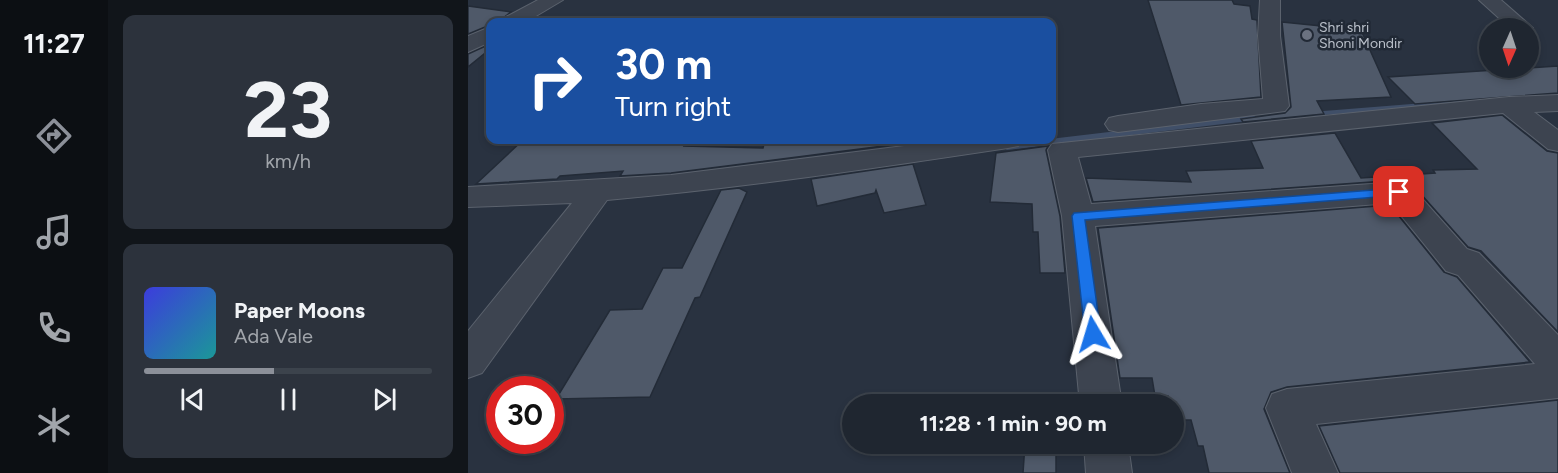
<!DOCTYPE html>
<html lang="en">
<head>
<meta charset="utf-8">
<style>
  :root { --surface:#1f2630; --page:#2c323c; --text:#f1f3f6; --muted:#a1a5ab; --line:#3c434c; --accent:#8c9099 }
  body { margin:0; font-family:Figtree,sans-serif; background:var(--page); color:var(--text); height:100vh; display:flex; flex-direction:column; font-size:22px; white-space:nowrap }
  * { box-sizing:border-box; margin:0 }
  p { font-size:20px; color:var(--muted) }
  .icon { flex:none; width:33px; height:33px; fill:none; stroke:currentColor; stroke-width:2; stroke-linecap:round; stroke-linejoin:round }
  .map { position:relative; flex:1; overflow:hidden }
  .side { display:flex; flex-direction:column; gap:15px; padding:15px; background:#11151a; width:360px }
  .side>* { flex:none }
  .guide { position:absolute; left:18px; top:18px; width:570px; height:126px; border-radius:12px; box-shadow:0 3px 9px #0003,0 0 0 2px var(--line); background:#1a4fa0; color:#fff; overflow:hidden }
  .needle { width:39px; rotate:183deg }
  .tools { position:absolute; left:1011px; top:18px; display:grid; gap:12px }
  .tools a { display:grid; place-items:center; width:60px; height:60px; border-radius:50%; background:var(--surface); box-shadow:0 3px 9px #0003,0 0 0 2px var(--line); font-size:30px }
  .speed { position:absolute; left:18px; top:376px; display:flex; gap:12px; font-size:30px; font-weight:700; text-align:center }
  .speed>* { display:grid; place-content:center; width:78px; height:78px; border-radius:50%; background:var(--surface); box-shadow:0 3px 9px #0003,0 0 0 2px var(--line); line-height:1 }
  .speed .limit { border:9px solid #d22; background:#fff; color:#111 }
  .pin { position:absolute; display:grid; place-items:center; width:51px; height:51px; color:#fff; margin:-26px; border-radius:12px; box-shadow:0 3px 9px #0006 }
  .me { position:absolute; width:66px; margin:-33px; rotate:353deg; stroke-linejoin:round; filter:drop-shadow(0 0 4px #0008) }
  .turn { display:flex; align-items:center; gap:21px; height:126px; padding:0 30px; font-size:27px }
  .turn .icon { width:78px; height:78px; stroke-width:2.5 }
  .turn b { display:block; font-size:42px; line-height:51px }
  .side .widget { flex:1; display:flex; flex-direction:column; justify-content:center; gap:9px; min-width:0; padding:0 21px; border-radius:12px; background:var(--page) }
  .side .dial { align-items:center; gap:0 }
  .dial b { font-size:78px; line-height:1 }
  .song { display:flex; align-items:center; gap:18px }
  .cover { width:72px; height:72px; border-radius:9px; background:linear-gradient(135deg,hsl(240 70% 55%),hsl(180 70% 35%)) }
  .played { height:6px; border-radius:3px; background:linear-gradient(90deg,var(--accent) 45%,var(--line) 45%) }
  .keys { display:flex; justify-content:space-around; direction:ltr }
  .trip { position:absolute; left:374px; top:394px; width:342px; height:60px; border-radius:30px; background:var(--surface); box-shadow:0 3px 9px #0003,0 0 0 2px var(--line); font-weight:700; line-height:60px; text-align:center }
  main { display:flex; flex:1; min-height:0 }
  .tab-bar { display:flex; flex-direction:column; width:108px; justify-content:space-around; align-items:center; background:#0c0f13; color:var(--muted) }
  .tab-bar .icon { width:42px; height:42px }
  .tab-bar .on { color:var(--accent) }
  .tab-bar b { font-size:27px; color:var(--text) }
  .map>svg:first-child { display:block }
  .lines { fill:none; stroke-linecap:round; stroke-linejoin:round }
  .stream { fill:#404f68; fill-rule:evenodd }
  .building { fill:#4f5969; stroke:#232b37; stroke-width:1.5 }
  .street-casing { stroke:#5b626d; stroke-width:2 }
  .street { fill:#3d4450; fill-rule:evenodd }
  .route { fill:#1a73e8; stroke:#114b97; stroke-width:1.5 }
  .worship-dot { fill:#6b7280; stroke:#212935; stroke-width:2 }
  .labels { text-anchor:middle; dominant-baseline:central; stroke-width:5; stroke-linejoin:round; paint-order:stroke }
  .far-poi-label { font-size:14px; fill:#bac0ca; stroke:#212935; text-anchor:start }
</style>
</head>
<body>
<main>
<nav class="tab-bar">
<b>11:27</b>
<svg class="icon on" aria-label="directions" viewBox="0 0 24 24"><path d="M12 3l9 9-9 9-9-9zM9 14v-3h6M13 9l2 2-2 2"/></svg>
<svg class="icon" aria-label="music" viewBox="0 0 24 24"><path d="M9 18V5l10-2v13"/><circle cx="6" cy="18" r="3"/><circle cx="16" cy="16" r="3"/></svg>
<svg class="icon" aria-label="phone" viewBox="0 0 24 24"><path d="M5 4h4l2 5-3 2q2 4 5 5l2-3 5 2v4C11 20 4 13 5 4z"/></svg>
<svg class="icon" aria-label="climate" viewBox="0 0 24 24"><path d="M12 3v18M4 7l16 10M4 17L20 7"/></svg>
</nav>
<section class="side">
<div class="widget dial"><b>23</b><p>km/h</p></div>
<div class="widget">
<div class="song"><i class="cover"></i><div><b>Paper Moons</b><p>Ada Vale</p></div></div>
<div class="played"></div>
<div class="keys"><svg class="icon" aria-label="previous" viewBox="0 0 24 24"><path d="M18 5L8 12l10 7zM5 5v14"/></svg><svg class="icon" aria-label="pause" viewBox="0 0 24 24"><path d="M8 5v14M16 5v14"/></svg><svg class="icon" aria-label="next" viewBox="0 0 24 24"><path d="M6 5l10 7-10 7zM19 5v14"/></svg></div>
</div>
</section>
<div class="map">
<svg width="1090" height="473" viewBox="0 0 1090 473">
  <rect width="100%" height="100%" fill="#293240"/>
  <g class="lines">
    <path class="stream" d="M1019 98 1023 100 1022 102 843 116 839 114 843 112Z
      M785 115 789 118 788 120 539 150 535 147 539 144Z"/>
  </g>
  <path class="building" d="M680 0H764L766 4 782 6 784 19 789 20 793 97 713 105Z
    M0 6 43 12 30 22H22V25L0 34Z
    M814 22 893 30 923 97 849 101 856 114 775 122 773 119 817 113 823 107Z
    M22 44V49L0 67V54Z
    M1090 66V93L947 104 920 77Z
    M1034 115 1079 151 1090 153V332L1013 251 1000 247 943 183 931 180 625 202 618 178 723 182 718 171 795 168 783 141 867 133 893 178 967 173 965 170 1009 169 964 123Z
    M55 140H219L216 146 295 148 297 140H425L423 145 203 173 152 176 155 171 92 176 89 179 8 184Z
    M580 146 578 150 592 216 597 273H572L570 232H565L564 204 522 202 528 153Z
    M445 164 458 205 416 213 408 190 407 193 349 206 343 179Z
    M271 188 279 192 232 297 227 298 182 397 88 399 142 310 174 309 195 268H214L253 190Z
    M922 205 976 272 989 277 1062 362 819 387 803 392 796 409 822 473H741L735 446H730L723 420H705V405H702L700 396H687L684 378H652L630 228Z
    M1090 400V473H872L851 426Z
    M557 444H588V473H555Z"/>
  <g class="lines">
    <g class="street-casing">
      <path id="street" d="M70 0H95L58 22H32L36 18Z
        M792 0H812V36L821 106 817 111 650 132 641 130 637 124 641 118 650 116 733 104 795 99 790 36Z
        M1011 0H1033L1065 28 1060 33V28H1042Z
        M22 27V42L0 52V36Z
        M1090 95V111L1066 112 1090 130V151L1080 149 1035 113 610 157 623 204 931 182 942 185 999 249 1011 253 1090 335V398L848 424 870 473H824L798 408 804 394 819 389 1067 364 990 275 978 271 923 203 627 226 654 405H612L594 216 580 150 584 144 1041 97Z
        M484 140H554L550 146 540 148C407 168 274 188 139 200L14 373 0 378V331L104 203 0 207V187L203 175Z
        M616 444H660L664 473H618Z"/>
    </g>
    <use href="#street" class="street"/>
  </g>
  <path class="route" d="M931 188 937 192 935 195 617 220 633 334 625 341 617 334 604 216 606 213Z"/>
  <circle class="worship-dot" cx="839" cy="35" r="6"/>
  <g class="labels">
    <g class="far-poi-label">
      <text x="851" y="27">Shri shri<tspan x="851" dy="16">Shoni Mondir</tspan></text>
    </g>
  </g>
</svg>
<div class="tools">
<a><svg class="needle" viewBox="-14 -14 28 28"><path d="M0-13l5 13h-10z" fill="#e53935"/><path d="M0 13l5-13h-10z" fill="#a1a5ab"/></svg></a>
</div>
<div class="speed"><div class="limit">30</div></div>
<div class="pin" style="left:931px;top:192px;background:#d93025"><svg class="icon" aria-label="arrive" viewBox="0 0 24 24"><path d="M6 21V4h12l-3 4 3 4H6"/></svg></div>
<svg class="me" style="left:625px;top:334px" viewBox="-20 -20 40 40"><path d="M0-17L14 15 0 8-14 15z" fill="#1a73e8" stroke="#fff" stroke-width="4"/></svg>
<div class="trip">11:28 · 1 min · 90 m</div>
<div class="guide">
<div class="turn"><svg class="icon" aria-label="right" viewBox="0 0 24 24"><path d="M7 20v-9h11M14 6l5 5-5 5"/></svg><div><b>30 m</b>Turn right</div></div>
</div>
</div>
</main>
</body>
</html>
